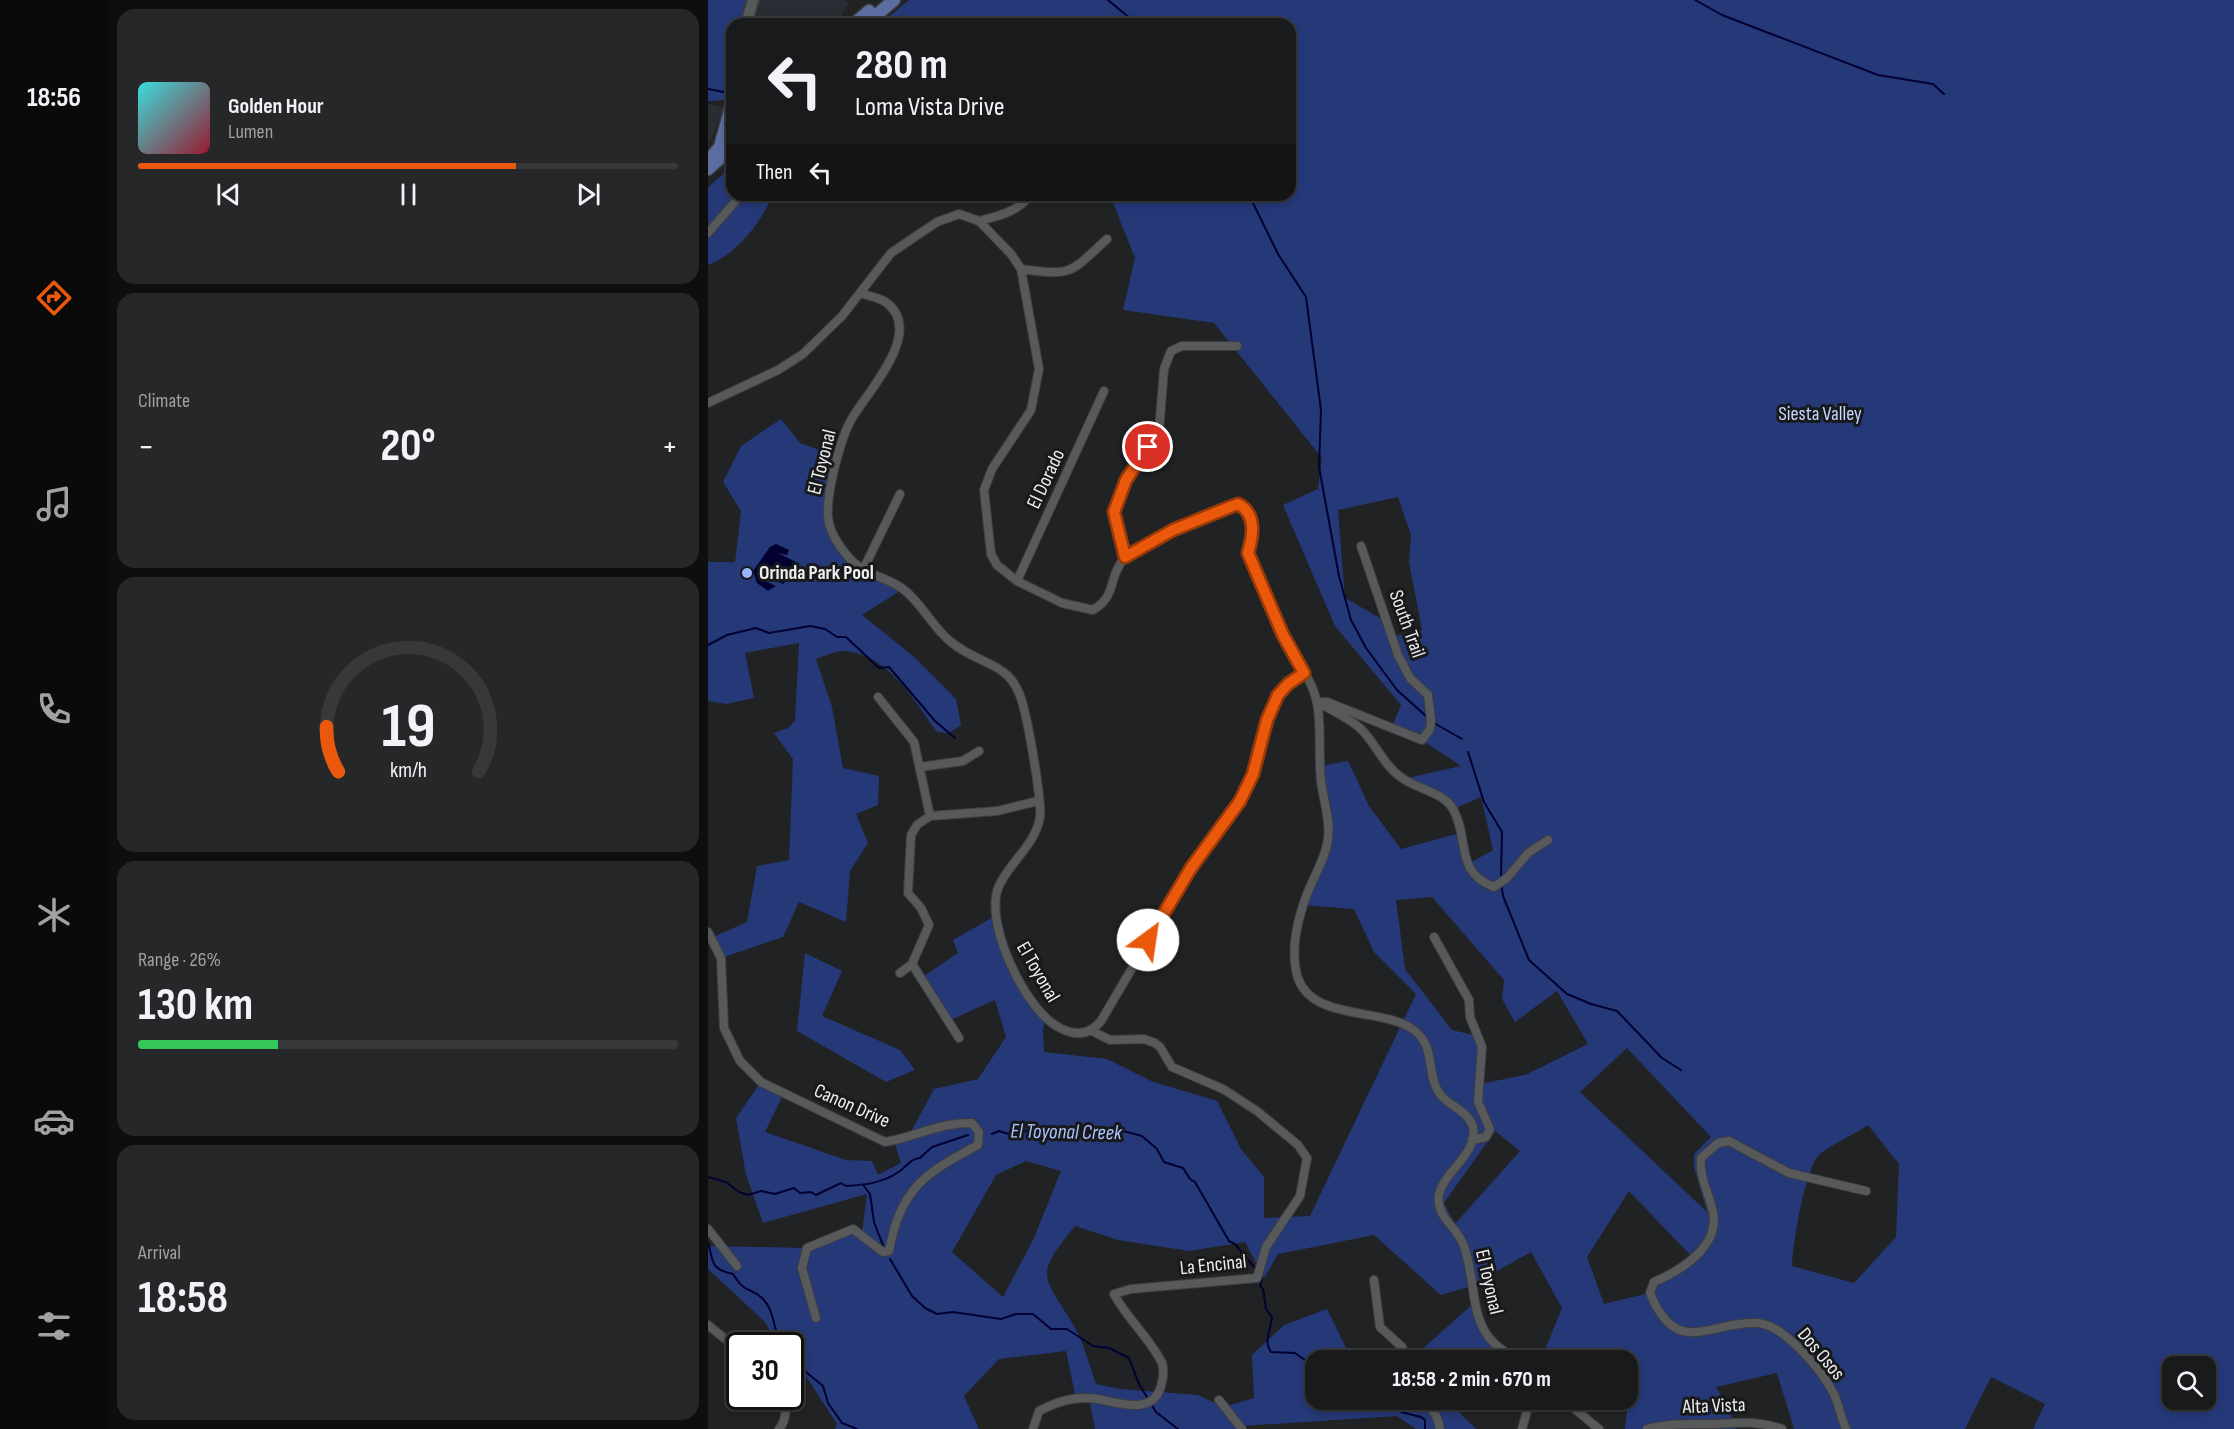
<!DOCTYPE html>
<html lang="en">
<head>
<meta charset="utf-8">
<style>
  :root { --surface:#191a1b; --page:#262728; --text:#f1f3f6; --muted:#9fa1a3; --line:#37383a; --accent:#ea580c }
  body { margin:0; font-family:"Sofia Sans Condensed",sans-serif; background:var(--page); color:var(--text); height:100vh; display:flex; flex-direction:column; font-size:22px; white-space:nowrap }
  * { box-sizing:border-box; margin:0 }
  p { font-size:20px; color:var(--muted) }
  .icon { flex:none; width:33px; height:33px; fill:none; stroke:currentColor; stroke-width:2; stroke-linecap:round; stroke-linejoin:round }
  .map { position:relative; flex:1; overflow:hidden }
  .sheet { display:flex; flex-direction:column; gap:9px; padding:9px; background:#0e0e0f; width:600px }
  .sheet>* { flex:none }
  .top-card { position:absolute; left:18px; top:18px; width:570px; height:183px; border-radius:18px; box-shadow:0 3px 9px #0003,0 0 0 2px var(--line); background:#191a1b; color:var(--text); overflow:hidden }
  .tools { position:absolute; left:1454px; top:1356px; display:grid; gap:12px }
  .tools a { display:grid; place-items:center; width:54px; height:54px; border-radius:12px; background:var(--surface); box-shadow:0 3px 9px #0003,0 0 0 2px var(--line); font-size:30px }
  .speed { position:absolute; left:18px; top:1332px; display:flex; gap:12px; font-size:30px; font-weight:700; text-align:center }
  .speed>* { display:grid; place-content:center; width:78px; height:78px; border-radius:50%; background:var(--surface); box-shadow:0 3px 9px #0003,0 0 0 2px var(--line); line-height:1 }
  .speed .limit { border:3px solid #111; border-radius:9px; background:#fff; color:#111 }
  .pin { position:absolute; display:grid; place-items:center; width:51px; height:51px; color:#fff; margin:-26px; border:3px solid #fff; border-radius:50%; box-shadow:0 2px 6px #0007 }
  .me { position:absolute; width:66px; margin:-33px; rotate:31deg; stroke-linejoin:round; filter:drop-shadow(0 0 4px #0008) }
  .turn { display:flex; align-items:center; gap:21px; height:126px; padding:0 30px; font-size:27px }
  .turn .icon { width:78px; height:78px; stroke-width:2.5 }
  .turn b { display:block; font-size:42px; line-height:51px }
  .then { display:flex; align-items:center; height:57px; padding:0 30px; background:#0003; gap:12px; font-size:22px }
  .big { font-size:45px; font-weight:700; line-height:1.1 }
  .sheet .card { flex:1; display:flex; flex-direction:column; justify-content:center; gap:9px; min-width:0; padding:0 21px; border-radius:18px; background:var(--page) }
  .sheet .dial { align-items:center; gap:0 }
  .dial svg { height:156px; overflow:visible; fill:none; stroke:var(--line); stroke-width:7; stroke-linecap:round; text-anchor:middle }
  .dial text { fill:var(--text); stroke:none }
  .song { display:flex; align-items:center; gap:18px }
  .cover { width:72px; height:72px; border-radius:9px; background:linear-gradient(135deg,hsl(180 70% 55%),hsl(350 70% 35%)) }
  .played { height:6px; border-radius:3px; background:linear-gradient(90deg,var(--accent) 70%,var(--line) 70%) }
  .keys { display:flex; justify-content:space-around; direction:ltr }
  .heat { display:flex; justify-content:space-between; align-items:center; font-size:33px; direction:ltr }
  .charge { height:9px; border-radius:4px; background:linear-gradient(90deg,#34c759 26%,var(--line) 0) }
  .trip { position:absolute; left:597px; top:1350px; width:333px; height:60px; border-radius:18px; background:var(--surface); box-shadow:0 3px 9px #0003,0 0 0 2px var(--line); font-weight:700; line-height:60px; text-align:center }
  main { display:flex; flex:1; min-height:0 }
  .menu { display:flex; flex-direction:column; width:108px; justify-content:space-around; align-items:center; background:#0a0a0b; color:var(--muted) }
  .menu .icon { width:42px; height:42px }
  .menu .on { color:var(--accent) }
  .menu b { font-size:27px; color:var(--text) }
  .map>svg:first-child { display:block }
  .built { fill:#292c33 }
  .green { fill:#253978; fill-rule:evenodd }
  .water { fill:#020132 }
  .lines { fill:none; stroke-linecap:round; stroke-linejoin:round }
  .stream { stroke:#020132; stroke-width:2 }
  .minor-casing { stroke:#3d3e40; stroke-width:10 }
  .tertiary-casing { stroke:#3d3e40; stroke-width:14 }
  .primary-casing { stroke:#3d3e40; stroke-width:15 }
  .minor { stroke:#58595b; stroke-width:8 }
  .tertiary { stroke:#58595b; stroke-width:10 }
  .primary { stroke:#5c6ea1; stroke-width:12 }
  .route-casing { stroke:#983908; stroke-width:15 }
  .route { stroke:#ea580c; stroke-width:10 }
  .poi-dot { fill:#99b5fd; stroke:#18191b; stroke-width:2 }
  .labels { text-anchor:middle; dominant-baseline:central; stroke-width:6; stroke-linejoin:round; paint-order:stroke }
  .park-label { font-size:20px; fill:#c4d5fe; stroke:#18191b }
  .street-label { font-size:20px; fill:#eeeef0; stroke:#18191b }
  .poi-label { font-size:20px; font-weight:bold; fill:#eeeef0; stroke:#18191b; text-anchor:start }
  .water-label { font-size:21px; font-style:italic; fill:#aac2ff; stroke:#18191b }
</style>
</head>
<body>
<main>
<nav class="menu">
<b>18:56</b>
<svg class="icon on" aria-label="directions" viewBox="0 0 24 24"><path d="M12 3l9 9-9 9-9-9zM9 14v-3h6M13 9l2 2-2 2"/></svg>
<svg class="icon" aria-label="music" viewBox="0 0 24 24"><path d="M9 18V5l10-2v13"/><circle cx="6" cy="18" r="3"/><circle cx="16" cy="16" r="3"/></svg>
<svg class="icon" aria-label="phone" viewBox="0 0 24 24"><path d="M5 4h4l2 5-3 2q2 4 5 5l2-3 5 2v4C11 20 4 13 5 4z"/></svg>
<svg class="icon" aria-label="climate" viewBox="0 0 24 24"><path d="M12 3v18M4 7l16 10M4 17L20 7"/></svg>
<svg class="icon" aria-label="car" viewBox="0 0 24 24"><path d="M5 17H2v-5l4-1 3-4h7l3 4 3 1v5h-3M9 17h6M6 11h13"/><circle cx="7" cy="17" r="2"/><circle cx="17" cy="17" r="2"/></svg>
<svg class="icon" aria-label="filters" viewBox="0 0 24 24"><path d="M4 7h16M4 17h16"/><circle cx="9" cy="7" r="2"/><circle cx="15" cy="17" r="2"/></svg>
</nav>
<section class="sheet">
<div class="card">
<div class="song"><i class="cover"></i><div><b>Golden Hour</b><p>Lumen</p></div></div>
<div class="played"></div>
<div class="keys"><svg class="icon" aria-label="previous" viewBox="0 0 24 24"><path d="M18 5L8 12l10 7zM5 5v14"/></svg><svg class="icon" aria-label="pause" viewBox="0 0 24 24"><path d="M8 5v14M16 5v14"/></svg><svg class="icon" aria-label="next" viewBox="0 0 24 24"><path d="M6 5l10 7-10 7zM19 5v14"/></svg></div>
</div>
<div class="card"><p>Climate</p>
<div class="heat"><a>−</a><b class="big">20°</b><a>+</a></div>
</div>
<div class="card dial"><svg viewBox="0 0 100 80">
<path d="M14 69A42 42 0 1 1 86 69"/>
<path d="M14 69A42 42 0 0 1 8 46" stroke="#ea580c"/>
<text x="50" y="56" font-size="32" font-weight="700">19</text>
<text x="50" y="72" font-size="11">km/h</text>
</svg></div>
<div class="card"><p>Range · 26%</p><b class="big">130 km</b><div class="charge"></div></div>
<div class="card"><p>Arrival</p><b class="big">18:58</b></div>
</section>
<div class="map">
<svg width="1526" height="1429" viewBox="0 0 1526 1429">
  <rect width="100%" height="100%" fill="#212224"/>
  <path class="built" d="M45 0H134L141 2 128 24H38Z
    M24 103V111L13 115 0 147V104L15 107Z"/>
  <path class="green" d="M0 0H45L38 24H24V54L18 100 0 101Z
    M201 0H1526V1429H1325L1337 1404 1283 1377 1257 1429H1086L1069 1373 1008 1387 1022 1412 1028 1429H917L921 1396 920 1360H860L838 1347 854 1308 823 1252 763 1286 733 1295 666 1235 570 1254 556 1278 537 1242 481 1251 410 1240 367 1226C325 1278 335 1274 366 1326 376 1343 381 1365 388 1384L412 1389 490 1395 516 1407 546 1398 544 1355 576 1325 619 1309 644 1360H608V1400H745L743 1404 768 1429H708L689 1416 533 1426 529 1429H387L381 1398 368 1399 358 1351 291 1359 256 1396 271 1429H127L129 1424 83 1353 82 1346 73 1345 68 1342 57 1322 0 1269V1246L99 1248 134 1233H154L159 1194 55 1223 38 1175 28 1118 53 1082 76 1093 57 1132 138 1160 164 1161 170 1175 193 1163 186 1141 199 1139 226 1089 270 1079 298 1037 287 1000 240 1021 213 978 250 953 245 940 287 916 303 965 337 1018 335 1030 336 1052 399 1059 443 1081 509 1101 533 1149 556 1177V1218L602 1216 708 994 666 952 646 909 596 905 620 842 611 766 640 761 661 806 693 849 752 833 760 864 785 850 773 797 745 809 695 779 753 766 714 740 683 729 693 705 627 626 575 505 610 489 614 458 506 323 415 310 427 258 402 195H582V24H172ZM690 497 703 535 701 562 714 630 683 637 677 621 637 598 630 510ZM724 897 796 980 794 999 807 1022 849 991 880 1044 817 1075 772 1084 776 1058 765 1035 744 1030 697 969 688 900ZM919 1048 1003 1137 986 1154V1167L999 1212 872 1092ZM1160 1125 1191 1164 1188 1237 1146 1283 1084 1266C1085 1244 1097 1167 1112 1154 1126 1143 1145 1135 1160 1125ZM787 1131 812 1151 747 1224 736 1203ZM318 1161 353 1171 326 1238 295 1297 244 1252 288 1175ZM921 1191 985 1258 946 1282 937 1294 896 1304 879 1257ZM1464 1366H1497V1400H1464Z
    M24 167V195H77L62 201C50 226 27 255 0 265V187Z
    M73 419 92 443 131 457 121 496V524L147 564 195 589 154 615 205 656 248 699 253 725 241 733 229 732C205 699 180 654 136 651 127 651 116 656 108 659L124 707 135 768 171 776 170 805 148 814 160 843 142 871 138 922 91 902 75 937 13 958 3 938 39 922 49 866 81 860 85 759 66 733 80 728 87 721 91 643 37 653 46 698 18 704 0 701V562H27L33 511 15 482 33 446Z
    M97 953 134 971 114 1016 192 1050 207 1070 178 1082 89 1031Z
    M766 1303 787 1345 775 1360H702Z"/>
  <path class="water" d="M68 544 81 550 79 555 70 553 90 563V570L75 584 59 577 57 581 68 586 60 591 49 583 45 571 62 547Z"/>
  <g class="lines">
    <path class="stream" d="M400 0 429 24
      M987 0 1014 15 1170 75 1225 84 1236 94
      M0 89 21 93
      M541 195 570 254 598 297 613 410 611 467 631 576 643 620 658 648 689 690 719 717
      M0 645 19 635 48 628 61 633 102 626 117 629 129 637H138L171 668 181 667 227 721 247 738
      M726 723 754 739
      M760 752 776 802 794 832 793 875
      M794 888 795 896 821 960 859 994 883 1004 909 1011 954 1058 973 1070
      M284 1134 291 1131 304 1135 327 1128 347 1134 362 1130 394 1135 415 1131 434 1136 449 1149 456 1162 475 1168 482 1179 487 1182 521 1241 527 1244 547 1268
      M0 1177 18 1182 31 1192 40 1195 53 1191 67 1194 86 1188 92 1193 103 1192 108 1195 133 1183 138 1186C157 1185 175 1183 192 1171 200 1165 202 1159 212 1158L224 1147 260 1135
      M156 1186 162 1194 166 1222 176 1248
      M0 1243C6 1261 1 1269 25 1274 38 1295 41 1286 54 1298 69 1312 63 1333 77 1346
      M182 1259 204 1296 217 1308 229 1314 245 1312 293 1319 308 1314H325L343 1329H359L385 1346 401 1348 421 1358 431 1384 448 1412 470 1429
      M554 1280 552 1286 555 1289 558 1309 564 1317C563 1330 555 1341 563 1352L587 1353 608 1368
      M82 1350 98 1372 115 1386 120 1403 134 1423 149 1429
      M676 1400 693 1412 713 1417 717 1420V1429"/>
    <g class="minor-casing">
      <path id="minor" d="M271 221C290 216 310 212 322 195
        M0 233 33 195
        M313 269C365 276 361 274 399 239
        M152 293C160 296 172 297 179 303 217 333 158 393 143 420 132 440 118 494 120 517 121 535 140 561 156 570 169 577 183 580 195 589 214 603 224 627 243 642 276 669 305 659 316 709 321 728 334 801 332 817 327 846 302 861 291 886 275 921 316 1006 347 1025 364 1036 380 1037 393 1021L483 868 532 801 545 774 559 720 570 695 580 683 596 673
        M0 403 70 370 95 354 134 316 183 253 229 222 251 214 271 221 303 254 313 269 331 369 323 410 284 469 276 490 283 554 289 565 309 581 354 603 385 610C409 596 400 578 415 560 431 541 496 517 522 507L530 504C549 514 545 536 540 553 552 579 562 607 574 633 585 656 604 678 609 703 614 728 610 756 613 781 615 799 623 821 620 839 618 856 608 873 601 889 591 914 582 948 589 975 602 1023 677 1006 707 1031 728 1048 718 1073 731 1093 740 1106 760 1110 765 1127 771 1153 735 1172 731 1195 727 1217 750 1227 756 1246 772 1293 756 1337 813 1360
        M417 557 406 512 419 480 451 431 456 369 463 351 474 346H529
        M155 570 192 494
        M309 581 396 391
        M170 697 206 742 222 816
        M609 702C623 710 641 718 653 729 668 744 676 766 694 778 709 789 735 792 745 809 762 839 746 872 786 887L799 878 820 853 840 840
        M612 702H619L714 740 722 729 723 720 720 695 702 678 690 655 653 546
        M212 767 255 761 271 751
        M0 932 13 958 16 1028 32 1061 53 1082 177 1142C208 1137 232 1122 264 1123L271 1132 270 1145C216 1174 193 1188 181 1251L175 1252 145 1229 99 1248 94 1268 108 1318
        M726 937 761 1000 762 1017 774 1047 770 1102 782 1129 778 1137 764 1140
        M204 964 251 1038
        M192 973 204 964 221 925 213 908 200 893 203 835 209 825 222 816 289 811 330 801
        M0 1229 29 1266
        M666 1280 672 1327 694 1347 698 1360
        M0 1325 32 1351
        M511 1400 534 1429
        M703 1400C721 1405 729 1410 732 1429
        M856 1400 891 1429
        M71 1429C78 1421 80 1406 75 1396
        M325 1429 331 1411C347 1403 362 1397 380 1398 401 1398 444 1420 453 1386 455 1379 456 1369 454 1363 442 1338 419 1319 406 1294L423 1289 549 1278 558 1247 592 1196 599 1158 590 1145 549 1111 515 1089 464 1067 452 1047 447 1043 436 1039 402 1040 384 1031
        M814 1429 822 1400
        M939 1429C961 1423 982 1424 1004 1424 1030 1423 1049 1420 1074 1429
        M1138 1429C1133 1418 1131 1405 1126 1394 1114 1371 1078 1326 1050 1323 1002 1320 969 1360 942 1293L946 1282C972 1271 1012 1247 1005 1212 1001 1193 991 1178 993 1158L1010 1143 1021 1141 1081 1173 1158 1191"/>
    </g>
    <g class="tertiary-casing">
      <path id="tertiary" d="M38 24 45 0
        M24 94 22 110 24 116"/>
    </g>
    <g class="primary-casing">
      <path id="primary" d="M146 24 161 11
        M158 24 186 0
        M12 147 22 110
        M0 161 24 133
        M0 169 24 147"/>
    </g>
    <use href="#minor" class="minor"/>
    <use href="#tertiary" class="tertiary"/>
    <use href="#primary" class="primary"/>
  </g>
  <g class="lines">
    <g class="route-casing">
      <path id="route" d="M440 940 483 868 532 801 545 774 559 720 570 695 580 684 596 673 575 635 540 553C545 536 549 514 530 504L522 507 465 530 417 557 406 512 418 480 440 447"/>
    </g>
    <use href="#route" class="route"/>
  </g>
  <circle class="poi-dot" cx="39" cy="573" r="6"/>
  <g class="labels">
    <g class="park-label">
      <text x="1112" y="414">Siesta Valley</text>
    </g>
    <g class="street-label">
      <text transform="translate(114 462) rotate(-76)">El Toyonal</text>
      <text transform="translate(338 479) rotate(-65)">El Dorado</text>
      <text transform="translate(699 624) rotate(70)">South Trail</text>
      <text transform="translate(330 972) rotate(60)">El Toyonal</text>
      <text transform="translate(144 1106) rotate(24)">Canon Drive</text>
      <text transform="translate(505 1265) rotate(-6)">La Encinal</text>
      <text transform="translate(781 1282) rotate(77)">El Toyonal</text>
      <text transform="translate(1113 1354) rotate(50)">Dos Osos</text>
      <text transform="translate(1006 1406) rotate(-2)">Alta Vista</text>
    </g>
    <g class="poi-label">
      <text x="51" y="573">Orinda Park Pool</text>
    </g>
    <g class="water-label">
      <text transform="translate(358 1132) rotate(1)">El Toyonal Creek</text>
    </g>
  </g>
</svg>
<div class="tools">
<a><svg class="icon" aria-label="search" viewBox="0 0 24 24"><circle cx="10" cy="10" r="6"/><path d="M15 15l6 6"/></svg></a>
</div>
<div class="speed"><div class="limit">30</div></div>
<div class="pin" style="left:440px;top:447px;background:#d93025"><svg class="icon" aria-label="arrive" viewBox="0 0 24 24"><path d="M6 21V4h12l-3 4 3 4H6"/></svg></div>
<svg class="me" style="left:440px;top:940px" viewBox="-20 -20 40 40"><circle r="19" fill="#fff"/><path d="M0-13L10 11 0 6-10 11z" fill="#ea580c"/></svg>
<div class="trip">18:58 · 2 min · 670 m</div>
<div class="top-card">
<div class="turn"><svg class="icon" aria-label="left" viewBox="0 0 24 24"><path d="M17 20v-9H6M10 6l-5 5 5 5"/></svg><div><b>280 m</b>Loma Vista Drive</div></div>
<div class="then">Then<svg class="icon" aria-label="left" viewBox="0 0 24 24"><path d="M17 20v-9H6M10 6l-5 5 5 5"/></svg></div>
</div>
</div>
</main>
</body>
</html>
